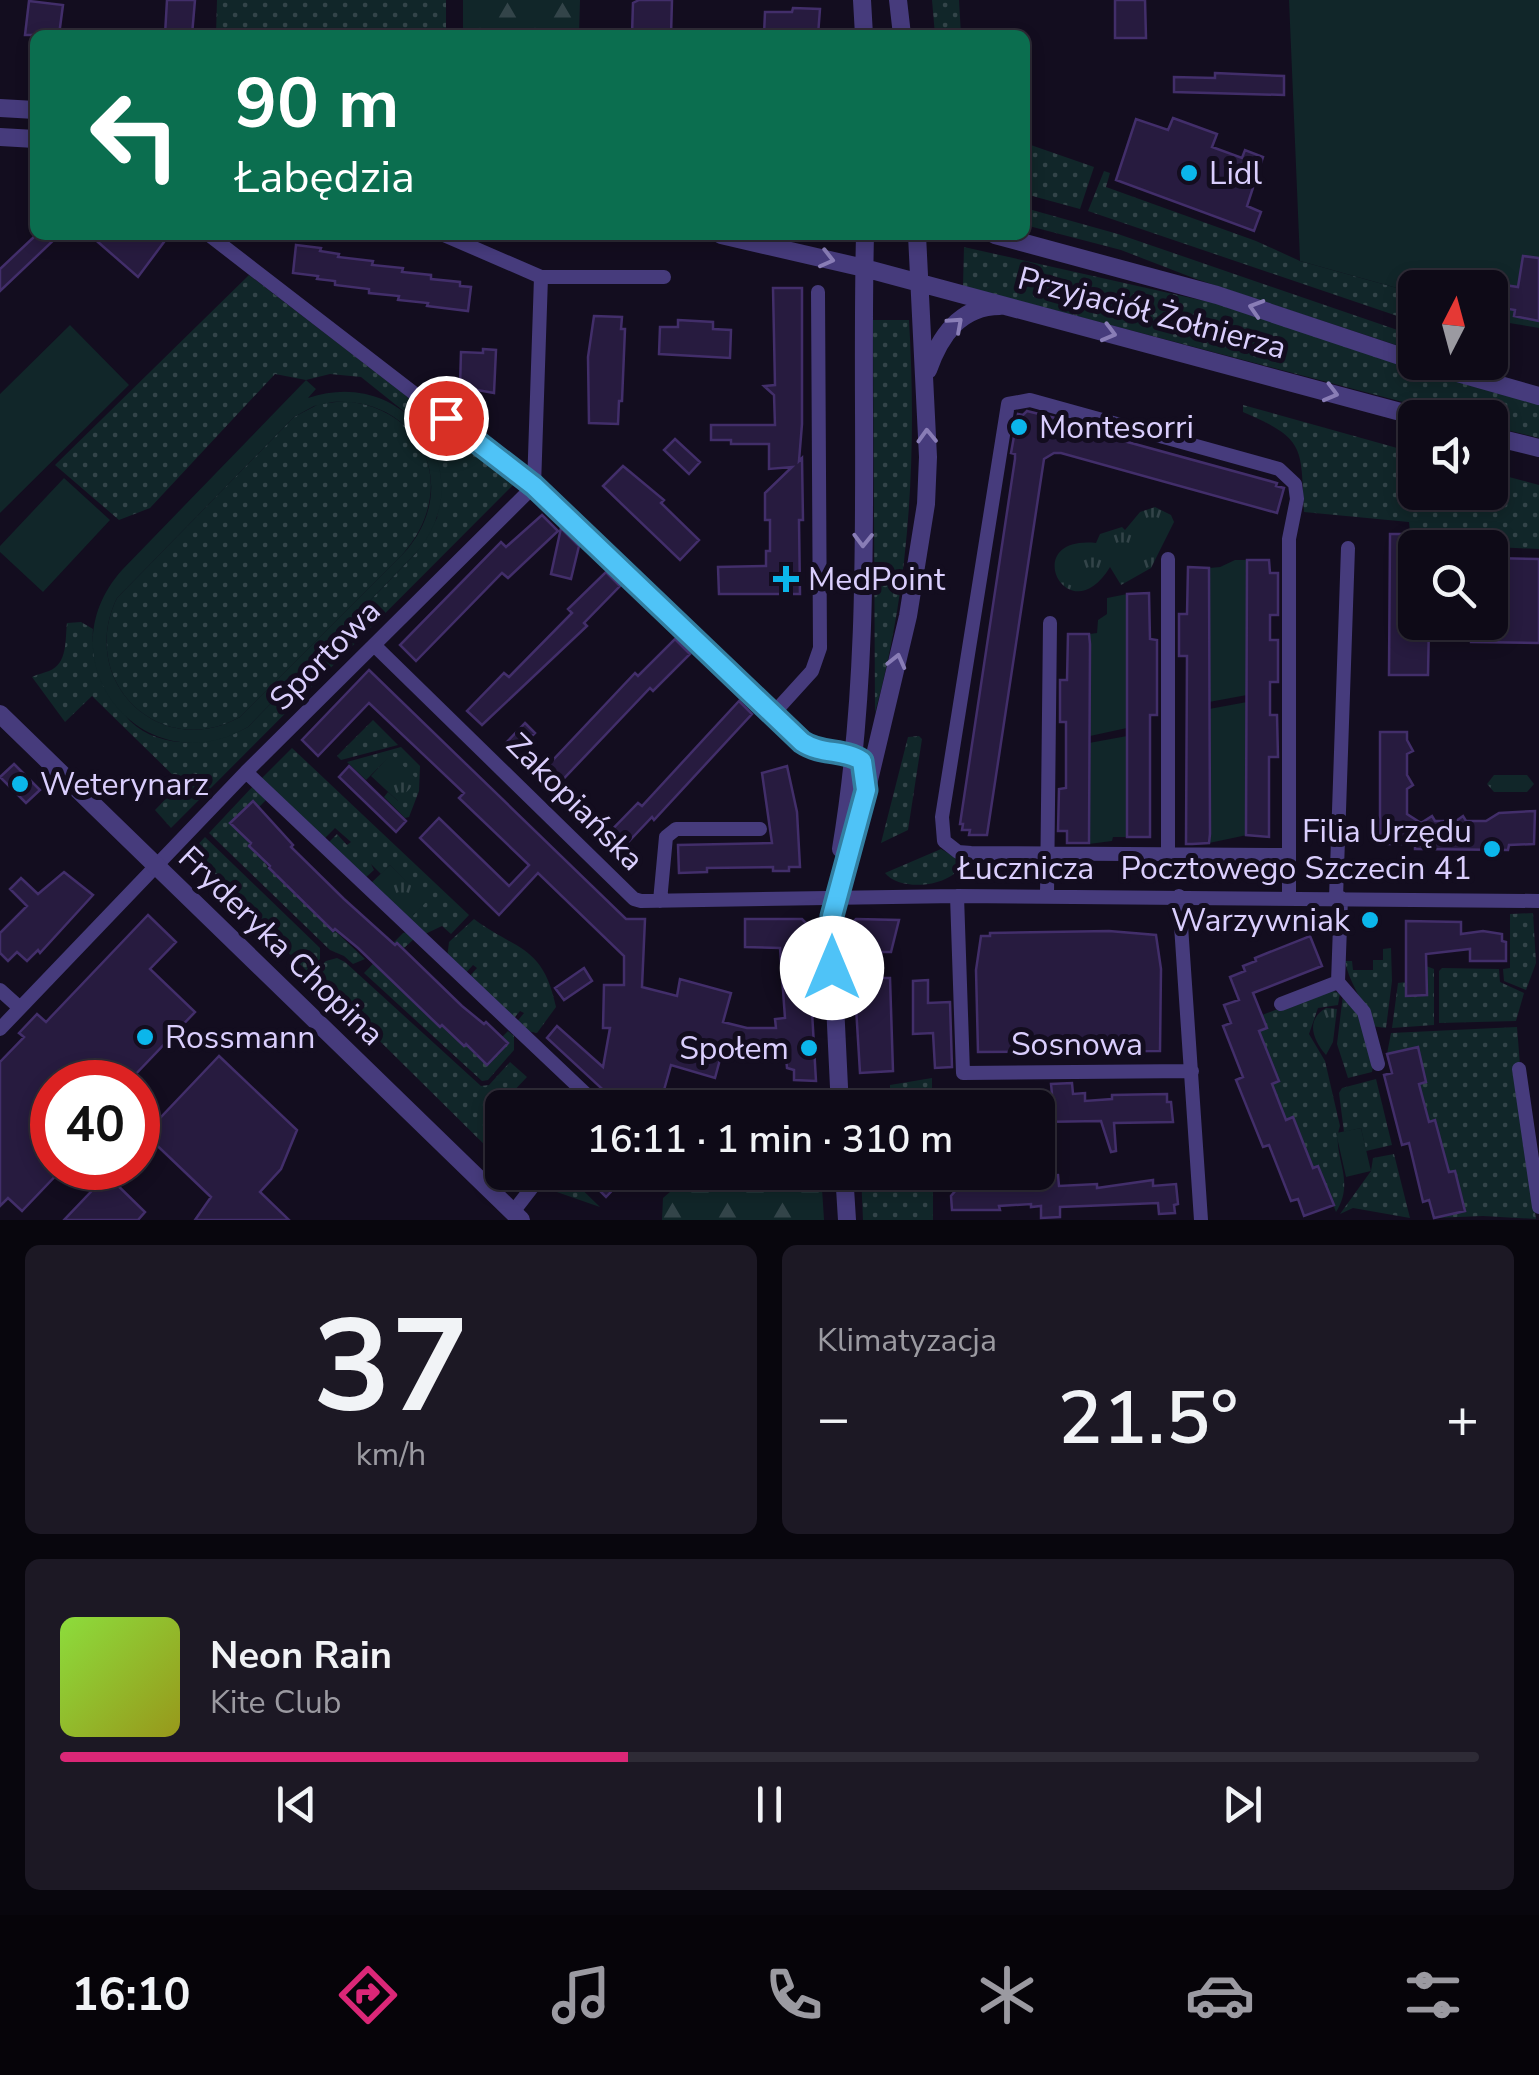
<!DOCTYPE html>
<html lang="pl">
<head>
<meta charset="utf-8">
<style>
  :root { --surface:#0e0a17; --page:#1c1824; --text:#f1f3f6; --muted:#9b9aa1; --line:#2e2b36; --accent:#db2777 }
  body { margin:0; font-family:"Nunito Sans",sans-serif; background:var(--page); color:var(--text); height:100vh; display:flex; flex-direction:column; font-size:38px; white-space:nowrap }
  * { box-sizing:border-box; margin:0 }
  p { font-size:32px; color:var(--muted) }
  .icon { flex:none; width:55px; height:55px; fill:none; stroke:currentColor; stroke-width:2; stroke-linecap:round; stroke-linejoin:round }
  .map { position:relative; height:1220px; overflow:hidden }
  .sheet { display:flex; flex-direction:column; gap:25px; padding:25px; background:#08060d; flex:1 }
  .sheet>* { flex:none }
  .banner { position:absolute; left:30px; top:30px; width:1000px; height:210px; border-radius:15px; box-shadow:0 5px 15px #0003,0 0 0 2px var(--line); background:#0b6e4f; color:#fff; overflow:hidden }
  .needle { width:65px; rotate:6deg }
  .controls { position:absolute; left:1398px; top:270px; display:grid; gap:20px }
  .controls a { display:grid; place-items:center; width:110px; height:110px; border-radius:15px; background:var(--surface); box-shadow:0 5px 15px #0003,0 0 0 2px var(--line); font-size:50px }
  .speed { position:absolute; left:30px; top:1060px; display:flex; gap:20px; font-size:50px; font-weight:700; text-align:center }
  .speed>* { display:grid; place-content:center; width:130px; height:130px; border-radius:50%; background:var(--surface); box-shadow:0 5px 15px #0003,0 0 0 2px var(--line); line-height:1 }
  .speed .limit { border:15px solid #d22; background:#fff; color:#111 }
  .pin { position:absolute; display:grid; place-items:center; width:85px; height:85px; color:#fff; margin:-42px; border:5px solid #fff; border-radius:50%; box-shadow:0 2px 10px #0007 }
  .me { position:absolute; width:110px; margin:-55px; rotate:0deg; stroke-linejoin:round; filter:drop-shadow(0 0 8px #0008) }
  .turn { display:flex; align-items:center; gap:35px; height:210px; padding:0 40px; font-size:45px }
  .turn .icon { width:130px; height:130px; stroke-width:2.5 }
  .turn b { display:block; font-size:70px; line-height:85px }
  .big { font-size:75px; font-weight:600; line-height:1.1 }
  .sheet .tile { flex:1; display:flex; flex-direction:column; justify-content:center; gap:15px; min-width:0; padding:0 35px; border-radius:15px; background:var(--page) }
  .sheet .dial { align-items:center; gap:0 }
  .dial b { font-size:130px; line-height:1 }
  .song { display:flex; align-items:center; gap:30px }
  .cover { width:120px; height:120px; border-radius:15px; background:linear-gradient(135deg,hsl(90 70% 55%),hsl(60 70% 35%)) }
  .played { height:10px; border-radius:5px; background:linear-gradient(90deg,var(--accent) 40%,var(--line) 40%) }
  .keys { display:flex; justify-content:space-around; direction:ltr }
  .heat { display:flex; justify-content:space-between; align-items:center; font-size:55px; direction:ltr }
  .sheet .tiles { flex:1; display:grid; gap:25px; grid-template-columns:1fr 1fr }
  .tile:last-child { grid-column:span 2 }
  .trip { position:absolute; left:485px; top:1090px; width:570px; height:100px; border-radius:15px; background:var(--surface); box-shadow:0 5px 15px #0003,0 0 0 2px var(--line); font-weight:600; line-height:100px; text-align:center }
  .dock { display:flex; height:160px; justify-content:space-around; align-items:center; background:#060409; color:var(--muted) }
  .dock .icon { width:70px; height:70px }
  .dock .active { color:var(--accent) }
  .dock b { font-size:45px; color:var(--text) }
  .map>svg:first-child { display:block }
  .grass { fill:url(#grass-dots) }
  .forest { fill:url(#forest-firs) }
  .park { fill:url(#park-tufts) }
  .garden { fill:#112629; fill-rule:evenodd }
  .building { fill:#271b3f; stroke:#422e6a; stroke-width:2.5 }
  .lines { fill:none; stroke-linecap:round; stroke-linejoin:round }
  .minor { stroke:#463b7c; stroke-width:14 }
  .tertiary { stroke:#463b7c; stroke-width:18 }
  .oneway { stroke:#897db6 }
  .route-casing { stroke:#337fa1; stroke-width:25 }
  .route { stroke:#4fc3f7; stroke-width:18 }
  .poi-dot { fill:#0bb6eb; stroke:#130d1f; stroke-width:4 }
  .labels { text-anchor:middle; dominant-baseline:central; stroke-width:10; stroke-linejoin:round; paint-order:stroke }
  .poi-label { font-size:32px; fill:#dacefd; stroke:#130d1f; text-anchor:start }
  .street-label { font-size:32px; fill:#dacefd; stroke:#130d1f }
</style>
</head>
<body>
<div class="map">
<svg width="1539" height="1220" viewBox="0 0 1539 1220">
  <defs>
    <pattern id="grass-dots" width="8" height="8" patternUnits="userSpaceOnUse" patternTransform="scale(2.5)"><rect width="8" height="8" fill="#112629"/><path d="M2 2h.1M6 6h.1" fill="none" stroke="#334449" stroke-width="1.8" stroke-linecap="round"/></pattern>
    <pattern id="forest-firs" width="22" height="20" patternUnits="userSpaceOnUse" patternTransform="scale(2.5)"><rect width="22" height="20" fill="#112629"/><path d="M5 1l3.5 6h-7zM16 11l3.5 6h-7z" fill="#334449"/></pattern>
    <pattern id="park-tufts" width="24" height="20" patternUnits="userSpaceOnUse" patternTransform="scale(2.5)"><rect width="24" height="20" fill="#112629"/><path d="M3 7l-1-3M5 7V3M7 7l1-3M15 17l-1-3M17 17v-4M19 17l1-3" fill="none" stroke="#334449"/></pattern>
  </defs>
  <rect width="100%" height="100%" fill="#130d1f"/>
  <path class="grass" d="M217 0H446V35H216Z
    M932 0H959L961 35H935Z
    M1025 143 1094 167 1080 209 1025 194Z
    M1104 171 1110 173 1106 187 1256 241 1300 261 1415 293V322L1088 211Z
    M1025 208 1118 234 1415 336V343L1396 345 1196 279 1121 250 1025 225Z
    M964 247 1218 304 1539 403V438L1490 426V418L1460 417 963 286Z
    M249 275 517 481 171 828 155 810 181 783 92 696 65 722 32 677C38 674 44 673 49 671 68 664 65 639 67 623L81 622 93 629C91 653 99 666 110 687 116 698 122 712 130 721 161 751 214 746 248 727L416 553 437 518 441 494 440 472 425 433 406 413 361 377 330 374 306 380 275 374 150 508 119 520 55 465Z
    M873 320H909C917 452 910 586 875 713Z
    M345 401C431 410 457 493 402 555L240 717C159 762 77 680 117 598L294 417 319 404Z
    M1243 405 1415 453V492H1490V472L1539 485V549L1432 544 1431 533 1410 532 1409 522 1304 512C1301 447 1306 439 1243 412Z
    M373 720 398 745 341 760 337 756Z
    M919 736 922 739 908 830 881 843 908 737Z
    M401 747 420 766 419 791 409 817 405 818 384 797 388 792 398 801 391 755 366 780 347 762Z
    M292 748 469 915 451 934 442 926 423 935 408 921 426 901 390 865 381 874 371 864 374 870 364 879 328 843 337 834 347 845 351 842 335 828 324 839 259 781Z
    M255 784 268 798 259 807 252 801 231 824 251 843 269 869 365 959 353 964 344 956 330 950 209 833Z
    M205 837 320 948V959L308 972 189 854Z
    M941 849 963 862C953 888 900 892 885 873Z
    M1533 913 1536 963 1526 990 1504 981 1503 969 1510 968V914Z
    M474 919C517 951 543 945 556 1007L537 1033 522 1030 515 1024 524 1013 520 1011 512 1021 468 978 477 968 473 965 464 975 447 958 449 942Z
    M407 932 414 939 403 949 396 943 376 964 487 1064 508 1044 502 1037 508 1031 514 1036V1050L488 1080 482 1081 364 973 403 933Z
    M1391 948 1392 981 1386 1028 1371 1026C1366 1003 1349 984 1345 961H1352L1353 970H1373V960H1383V949Z
    M337 958 345 962 481 1086 489 1085 510 1062 527 1077 506 1099 515 1107 502 1108V1162L312 974 326 961Z
    M1426 966 1434 969V1025L1392 1028 1398 983 1406 982 1407 996 1427 995Z
    M1442 968 1499 969 1500 982 1524 993 1516 1021 1439 1023V971Z
    M1329 990 1340 993 1338 1005 1318 1008 1309 1034 1325 1061 1340 1126C1330 1154 1357 1179 1336 1212L1319 1167 1309 1170 1270 1085 1279 1081 1259 1031 1262 1015Z
    M1343 995 1355 1003 1373 1067 1372 1072 1348 1078 1337 1044Z
    M1517 1027 1520 1065 1514 1067 1536 1219 1483 1216 1434 1218 1465 1211 1455 1172H1449L1436 1120 1429 1122 1417 1085 1426 1082 1418 1048 1387 1054 1391 1033Z
    M932 1078V1107H858L857 1100 890 1102V1085Z
    M1376 1079 1392 1145 1366 1151 1361 1128 1344 1132 1339 1093 1342 1088Z
    M1394 1154 1410 1218 1353 1208 1340 1214 1371 1171 1373 1158Z
    M557 1173H565L600 1207 551 1190 549 1183Z
    M861 1173H933V1220H863Z"/>
  <path class="forest" d="M463 0H580L579 35H463Z
    M692 1173H821L824 1220H662L663 1198Z"/>
  <path class="park" d="M1155 507 1171 515 1174 522 1151 568 1121 585 1110 567C1068 636 1017 535 1096 543L1100 534 1122 527 1125 530 1140 512Z
    M391 754 418 780 398 801 371 776Z
    M1494 775H1527L1534 784 1527 792H1494L1487 784Z
    M390 865 427 901 408 921 370 884Z
    M1326 1008 1337 1009 1333 1042 1326 1055C1313 1040 1305 1020 1326 1008Z"/>
  <path class="garden" d="M1289 0H1539V328L1509 323 1490 314V288H1415V293L1300 261Z
    M70 325 129 385 0 513V394Z
    M306 380 316 389 308 398C406 364 484 474 416 553L248 727C143 788 41 660 122 570ZM333 402C423 397 463 491 402 555L240 717C159 762 77 680 117 598L294 417 314 406Z
    M64 478 110 520 43 592 0 552V546Z
    M1235 560H1247V695L1209 702V568L1220 567Z
    M1127 594V728L1090 736 1089 634 1097 633 1098 620 1107 614V598Z
    M1247 702V835L1209 843V709Z
    M1127 736V837H1113L1112 841 1089 844V743Z
    M1361 1128 1371 1171 1346 1177 1336 1133Z"/>
  <path class="building" d="M167 0H195L192 35H165Z
    M639 0H672L671 35H632L633 3Z
    M1115 0H1145L1146 38H1115Z
    M29 1 63 5 59 35H25Z
    M793 8 820 9 818 35H764L765 12H792Z
    M1215 73 1284 76V95L1174 92V77L1215 78Z
    M1173 118 1217 134 1212 147 1242 158 1245 150 1263 157 1247 206 1261 212 1254 231 1116 180 1136 119 1168 130Z
    M36 235H59L0 291V269Z
    M104 235H155L164 242 138 277 98 242Z
    M296 245 321 248 320 251 339 254 338 257 373 261 372 265 403 268 402 272 431 275V279L460 282V286L471 287 468 311 427 306 428 303 398 300 399 296 369 293V289L335 285V281L317 279 318 276 293 273Z
    M1523 256 1539 258V321L1514 316 1515 310 1490 306 1491 283 1518 287Z
    M773 288H802V424L799 461 802 458 803 520H799L800 594H719L718 567 766 566V551H770V520H765V493L792 467 769 469V444H731V440H711V425H775L774 395 764 386 775 385Z
    M594 316 622 317 621 329H625L622 401H619L618 424 589 423 588 357Z
    M678 320 713 322V329L731 330 730 358 659 354 660 327H678Z
    M483 349 496 350 494 393 460 387 461 352 483 353Z
    M1027 411 1063 420 1062 424 1277 483 1276 486 1284 488 1277 513 1061 453H1054L1044 459 987 835H969L970 830H962L963 824H960L1015 459V454L1011 453 1018 414 1023 415Z
    M675 439 700 462 689 474 664 450Z
    M623 466 664 500 661 503 699 540 680 560 603 486Z
    M542 515 558 531 508 578 502 573 416 661 400 645 501 542 506 547Z
    M561 528 579 546 571 579 551 574Z
    M1390 534H1429V548H1415V622H1429L1428 675H1389Z
    M1490 558 1539 559V643L1471 642V623L1490 622Z
    M1247 560H1269L1270 573H1278V615H1270V640H1278V682H1270V715H1277L1278 757H1269V837L1246 835Z
    M1188 567 1209 568 1210 834 1209 843 1192 844H1186L1187 656H1179V614H1187Z
    M606 572 620 586 584 623 587 626 482 725 467 711 504 673 509 677 572 613 568 609Z
    M1149 593 1150 639 1157 640V715H1150V837H1127V594Z
    M1068 634H1089L1090 644 1089 843H1067V831H1058L1059 789 1066 788V722H1060V680H1067Z
    M675 639 690 654 653 691 650 688 551 792 536 778 635 673 638 676Z
    M369 670 626 919H645L642 987 677 996 680 979 731 993 723 1022 747 1028H776L775 1019 785 1018 780 948 745 947V919H802L807 924 816 1081 794 1080V1070L787 1068 786 1057H745L722 1052 715 1078 671 1065 659 1108H642L614 1100 547 1038 557 1026 603 1067 610 1028H603L604 985H624V956L538 873 499 915 420 838 439 818 509 886 529 865 459 798 464 793 369 703 318 756 302 740Z
    M739 701 752 714 654 820 652 817 616 855 601 841 638 803 642 806Z
    M525 723 535 733 514 754 504 745Z
    M1380 732H1407V740L1413 751 1407 754V775L1413 785 1407 789V814L1421 823 1432 816 1435 821H1456L1463 816 1466 821H1486L1499 813 1535 811 1534 844 1509 845 1508 850 1415 849V844H1380Z
    M14 764 40 790 26 803 0 777Z
    M349 766 406 821 396 832 339 777Z
    M787 766 797 812 800 867H789V871H773V867L707 868V872L679 873 678 845 772 843 762 773Z
    M253 801 293 845 291 847 344 899 395 945 397 943 462 1006 484 1024 486 1022 508 1043 487 1065 466 1044 464 1046 442 1025 440 1027 358 948 335 929 333 931 269 868 270 866 249 846 251 843 230 823Z
    M64 872 93 895 40 953 38 950 27 961 17 952 8 961 0 953V933L27 906 10 889 21 878 38 894Z
    M148 915 176 942 150 969 195 1012 133 1077 135 1082H52V1168H63L22 1211 8 1198 0 1206V1062L24 1037 19 1033 37 1014 46 1022Z
    M856 919 899 920 891 952H881L882 978H890L893 1071 860 1073 851 924Z
    M1406 921 1461 922V934L1483 931 1502 934V941L1506 942V961H1470V949L1426 954 1427 995 1406 996Z
    M1109 931 1156 935 1161 969 1160 1051 978 1052 976 970 981 936H990V933Z
    M1310 936 1322 966 1253 993 1267 1028 1259 1031 1279 1081 1272 1084 1286 1120 1293 1117 1313 1168 1318 1166 1334 1205 1304 1216 1298 1199 1291 1201 1269 1145 1263 1147 1236 1080 1243 1077 1223 1026 1231 1023 1224 1005 1239 1000 1230 977 1245 971 1243 966 1256 961 1255 958Z
    M584 968 592 981 564 1000 555 988Z
    M928 980V1003L950 1002 952 1067 935 1068 933 1033 913 1034V981Z
    M1418 1047 1426 1082 1419 1084 1429 1122 1435 1120 1449 1172 1455 1171 1465 1211 1434 1218 1429 1200 1423 1202 1409 1143 1402 1145 1384 1075 1392 1073 1387 1054Z
    M219 1056 297 1130 281 1169 260 1192 289 1220H195L211 1197 145 1134Z
    M1072 1083 1073 1094 1085 1093V1101L1112 1099V1095L1167 1094V1102H1171L1173 1122 1114 1123 1116 1151 1111 1152 1101 1121 1038 1122V1108H985L984 1093 1013 1091V1097L1052 1094 1051 1084Z
    M581 1172H646L631 1188 623 1179 606 1197Z
    M960 1172H979L980 1186 1039 1182V1176L1058 1175 1059 1186 1097 1184V1188L1153 1180V1186L1176 1184 1178 1204 1174 1205 1175 1213 1159 1214 1158 1203 1060 1207V1217L1041 1218V1206L1031 1207V1204L999 1206 1000 1210H952L951 1196 961 1184Z
    M107 1175 145 1212 138 1220H64Z"/>
  <g class="lines">
    <path class="minor" d="M209 235 534 486 802 742 821 751 855 756
      M444 235 541 277H664
      M534 486 541 277
      M1168 559V855
      M374 645 634 899 641 901 957 896 1539 901
      M772 715 812 671 820 648 818 292
      M246 772 587 1095 593 1108
      M957 896 963 1073 1192 1071
      M1047 896 1050 623
      M1179 896 1201 1220
      M1289 897V539L1297 499 1295 484 1279 469 1030 400 1008 404 942 817 944 841 958 852 971 853 1289 855
      M1336 898 1348 548
      M1341 898 1338 982 1364 1012 1378 1064
      M660 901 666 837 676 829H760
      M0 990 20 1008
      M1281 1004 1338 982
      M0 1029 246 772 534 486
      M1519 1069 1539 1207
      M513 1212 544 1172"/>
    <path class="tertiary" d="M862 0 864 35
      M898 0 902 35
      M0 108 35 110
      M0 137 35 139
      M721 235 864 268 1423 418
      M995 235 1217 295 1415 361
      M1419 362 1539 396
      M928 370C940 336 960 306 1000 306
      M1490 436 1539 448
      M0 714 521 1220
      M841 849C875 647 860 440 865 235
      M840 1108 831 921 851 856 908 616 926 504 928 457 917 235
      M844 1172 847 1220"/>
  </g>
  <defs><path id="oneway-chevron" d="M-2-3.5L2.5 0L-2 3.5" fill="none" stroke-width="1.6" stroke-linecap="round" stroke-linejoin="round" transform="scale(2.5)"/></defs>
  <g class="oneway">
    <use href="#oneway-chevron" transform="translate(827 259) rotate(14)"/>
    <use href="#oneway-chevron" transform="translate(1256 308) rotate(-163)"/>
    <use href="#oneway-chevron" transform="translate(956 324) rotate(-42)"/>
    <use href="#oneway-chevron" transform="translate(1109 333) rotate(15)"/>
    <use href="#oneway-chevron" transform="translate(1331 393) rotate(15)"/>
    <use href="#oneway-chevron" transform="translate(927 436) rotate(-92)"/>
    <use href="#oneway-chevron" transform="translate(863 540) rotate(91)"/>
    <use href="#oneway-chevron" transform="translate(897 661) rotate(-76)"/>
  </g>
  <g class="lines">
    <g class="route-casing">
      <path id="route" d="M446 418 534 486 802 742C821 755 845 749 862 761L866 790 832 916V968"/>
    </g>
    <use href="#route" class="route"/>
  </g>
  <g class="poi-dot">
    <circle cx="1189" cy="173" r="10"/>
    <circle cx="1019" cy="427" r="10"/>
    <path d="M781 564h10v10h10v10h-10v10h-10v-10h-10v-10h10z"/>
    <circle cx="20" cy="784" r="10"/>
    <circle cx="1492" cy="849" r="10"/>
    <circle cx="1370" cy="920" r="10"/>
    <circle cx="145" cy="1037" r="10"/>
    <circle cx="809" cy="1048" r="10"/>
  </g>
  <g class="labels">
    <g class="poi-label">
      <text x="1209" y="173">Lidl</text>
      <text x="1039" y="427">Montesorri</text>
      <text x="808" y="579">MedPoint</text>
      <text x="40" y="784">Weterynarz</text>
      <text x="1472" y="831" text-anchor="end">Filia Urzędu<tspan x="1472" dy="37">Pocztowego Szczecin 41</tspan></text>
      <text x="1350" y="920" text-anchor="end">Warzywniak</text>
      <text x="165" y="1037">Rossmann</text>
      <text x="789" y="1048" text-anchor="end">Społem</text>
    </g>
    <g class="street-label">
      <text transform="translate(1152 313) rotate(15)">Przyjaciół Żołnierza</text>
      <text transform="translate(325 655) rotate(-45)">Sportowa</text>
      <text transform="translate(575 802) rotate(45)">Zakopiańska</text>
      <text x="1026" y="868">Łucznicza</text>
      <text transform="translate(281 946) rotate(44)">Fryderyka Chopina</text>
      <text x="1077" y="1044">Sosnowa</text>
    </g>
  </g>
</svg>
<div class="controls">
<a><svg class="needle" viewBox="-14 -14 28 28"><path d="M0-13l5 13h-10z" fill="#e53935"/><path d="M0 13l5-13h-10z" fill="#9b9aa1"/></svg></a>
<a><svg class="icon" aria-label="sound" viewBox="0 0 24 24"><path d="M4 9h4l5-4v14l-5-4H4zM17 9q2 3 0 6"/></svg></a>
<a><svg class="icon" aria-label="search" viewBox="0 0 24 24"><circle cx="10" cy="10" r="6"/><path d="M15 15l6 6"/></svg></a>
</div>
<div class="speed"><div class="limit">40</div></div>
<div class="pin" style="left:446px;top:418px;background:#d93025"><svg class="icon" aria-label="arrive" viewBox="0 0 24 24"><path d="M6 21V4h12l-3 4 3 4H6"/></svg></div>
<svg class="me" style="left:832px;top:968px" viewBox="-20 -20 40 40"><circle r="19" fill="#fff"/><path d="M0-13L10 11 0 6-10 11z" fill="#4fc3f7"/></svg>
<div class="trip">16:11 · 1 min · 310 m</div>
<div class="banner">
<div class="turn"><svg class="icon" aria-label="left" viewBox="0 0 24 24"><path d="M17 20v-9H6M10 6l-5 5 5 5"/></svg><div><b>90 m</b>Łabędzia</div></div>
</div>
</div>
<section class="sheet">
<div class="tiles">
<div class="tile dial"><b>37</b><p>km/h</p></div>
<div class="tile"><p>Klimatyzacja</p>
<div class="heat"><a>−</a><b class="big">21.5°</b><a>+</a></div>
</div>
<div class="tile">
<div class="song"><i class="cover"></i><div><b>Neon Rain</b><p>Kite Club</p></div></div>
<div class="played"></div>
<div class="keys"><svg class="icon" aria-label="previous" viewBox="0 0 24 24"><path d="M18 5L8 12l10 7zM5 5v14"/></svg><svg class="icon" aria-label="pause" viewBox="0 0 24 24"><path d="M8 5v14M16 5v14"/></svg><svg class="icon" aria-label="next" viewBox="0 0 24 24"><path d="M6 5l10 7-10 7zM19 5v14"/></svg></div>
</div>
</div>
</section>
<nav class="dock">
<b>16:10</b>
<svg class="icon active" aria-label="directions" viewBox="0 0 24 24"><path d="M12 3l9 9-9 9-9-9zM9 14v-3h6M13 9l2 2-2 2"/></svg>
<svg class="icon" aria-label="music" viewBox="0 0 24 24"><path d="M9 18V5l10-2v13"/><circle cx="6" cy="18" r="3"/><circle cx="16" cy="16" r="3"/></svg>
<svg class="icon" aria-label="phone" viewBox="0 0 24 24"><path d="M5 4h4l2 5-3 2q2 4 5 5l2-3 5 2v4C11 20 4 13 5 4z"/></svg>
<svg class="icon" aria-label="climate" viewBox="0 0 24 24"><path d="M12 3v18M4 7l16 10M4 17L20 7"/></svg>
<svg class="icon" aria-label="car" viewBox="0 0 24 24"><path d="M5 17H2v-5l4-1 3-4h7l3 4 3 1v5h-3M9 17h6M6 11h13"/><circle cx="7" cy="17" r="2"/><circle cx="17" cy="17" r="2"/></svg>
<svg class="icon" aria-label="filters" viewBox="0 0 24 24"><path d="M4 7h16M4 17h16"/><circle cx="9" cy="7" r="2"/><circle cx="15" cy="17" r="2"/></svg>
</nav>
</body>
</html>
